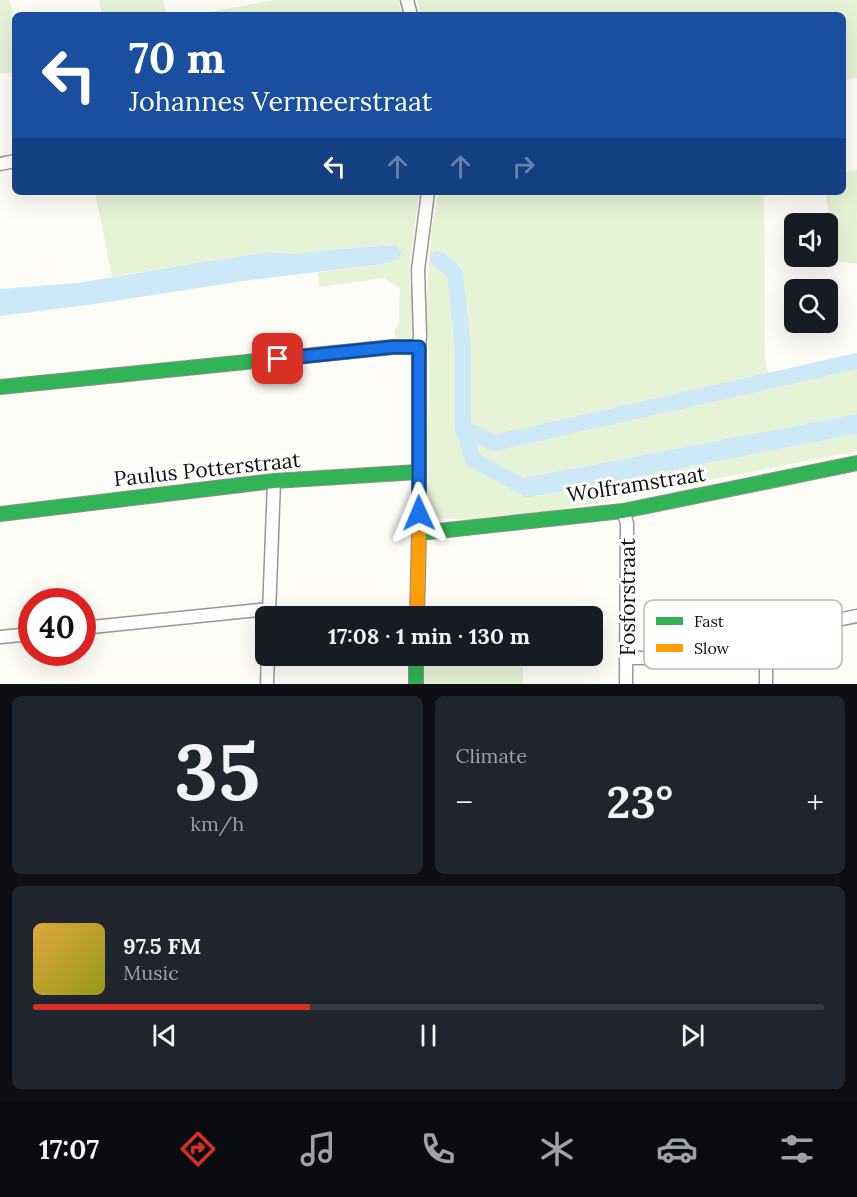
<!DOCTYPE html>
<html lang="en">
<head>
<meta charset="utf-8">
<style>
  :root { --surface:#171b24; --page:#20242c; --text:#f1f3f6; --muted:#9ea1a6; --line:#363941; --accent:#d93025 }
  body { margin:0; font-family:Lora,serif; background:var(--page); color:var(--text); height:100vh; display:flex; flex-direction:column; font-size:22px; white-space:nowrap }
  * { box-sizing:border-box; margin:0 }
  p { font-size:20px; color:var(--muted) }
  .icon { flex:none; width:33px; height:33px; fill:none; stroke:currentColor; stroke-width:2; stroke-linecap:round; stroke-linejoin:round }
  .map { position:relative; height:684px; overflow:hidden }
  .details { display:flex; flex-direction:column; gap:12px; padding:12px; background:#0d0f14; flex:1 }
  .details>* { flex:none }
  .hud { position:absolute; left:12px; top:12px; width:834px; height:183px; border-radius:9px; box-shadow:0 6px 24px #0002; background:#1a4fa0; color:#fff; overflow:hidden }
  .tools { position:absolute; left:784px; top:213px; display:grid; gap:12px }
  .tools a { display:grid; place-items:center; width:54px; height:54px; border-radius:9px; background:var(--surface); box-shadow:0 6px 24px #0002; font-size:30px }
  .speed { position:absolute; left:18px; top:588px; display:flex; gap:12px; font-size:30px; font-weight:700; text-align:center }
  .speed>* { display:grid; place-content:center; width:78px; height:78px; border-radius:50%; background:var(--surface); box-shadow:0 6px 24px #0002; line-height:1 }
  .speed .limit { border:9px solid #d22; background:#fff; color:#111 }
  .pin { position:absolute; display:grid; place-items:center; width:51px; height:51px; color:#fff; margin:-26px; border-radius:12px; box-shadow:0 3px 9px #0006 }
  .me { position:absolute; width:66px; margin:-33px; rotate:359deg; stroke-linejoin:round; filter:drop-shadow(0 0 4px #0008) }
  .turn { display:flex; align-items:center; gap:21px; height:126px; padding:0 18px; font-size:27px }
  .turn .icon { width:78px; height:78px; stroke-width:2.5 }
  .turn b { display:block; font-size:42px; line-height:51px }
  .lanes { display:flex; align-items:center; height:57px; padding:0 18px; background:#0003; justify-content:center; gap:30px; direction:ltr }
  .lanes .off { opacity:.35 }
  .big { font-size:45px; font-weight:700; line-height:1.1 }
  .details .tile { flex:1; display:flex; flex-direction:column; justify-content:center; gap:9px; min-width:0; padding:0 21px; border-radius:9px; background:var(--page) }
  .details .dial { align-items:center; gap:0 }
  .dial b { font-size:78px; line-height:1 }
  .song { display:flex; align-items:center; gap:18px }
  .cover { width:72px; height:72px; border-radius:9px; background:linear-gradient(135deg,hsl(40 70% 55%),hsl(60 70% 35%)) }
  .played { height:6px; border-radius:3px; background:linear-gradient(90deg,var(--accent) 35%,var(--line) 35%) }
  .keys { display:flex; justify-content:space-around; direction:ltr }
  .heat { display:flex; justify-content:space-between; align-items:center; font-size:33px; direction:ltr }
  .details .tiles { flex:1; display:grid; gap:12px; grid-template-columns:1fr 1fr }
  .tile:last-child { grid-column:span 2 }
  .trip { position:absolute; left:255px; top:606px; width:348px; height:60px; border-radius:9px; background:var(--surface); box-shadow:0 6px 24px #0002; font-weight:700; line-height:60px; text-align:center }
  .dock { display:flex; height:96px; justify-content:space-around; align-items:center; background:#090b0e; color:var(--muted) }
  .dock .icon { width:42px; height:42px }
  .dock .active { color:var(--accent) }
  .dock b { font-size:27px; color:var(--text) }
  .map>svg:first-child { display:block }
  .green { fill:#e7f3d7 }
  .water { fill:#cde8f7 }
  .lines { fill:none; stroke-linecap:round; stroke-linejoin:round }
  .canal { stroke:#cde8f7; stroke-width:16 }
  .street-casing { stroke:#979795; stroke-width:15 }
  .fast-casing { stroke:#8e8d8b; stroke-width:16 }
  .slow-casing { stroke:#8e8d8b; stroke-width:16 }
  .street { stroke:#fffffe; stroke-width:12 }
  .fast { stroke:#30b455; stroke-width:14 }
  .slow { stroke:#ff9f0a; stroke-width:14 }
  .route-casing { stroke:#114b97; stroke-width:15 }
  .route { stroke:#1a73e8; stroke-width:10 }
  .labels { text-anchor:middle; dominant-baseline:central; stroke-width:6; stroke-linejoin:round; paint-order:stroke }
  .street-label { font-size:21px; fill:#111; stroke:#fff }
  .key { fill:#fff; stroke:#b8b8b8; stroke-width:1.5 }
  .key-label { font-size:16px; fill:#111 }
</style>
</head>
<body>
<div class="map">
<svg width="857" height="684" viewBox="0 0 857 684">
  <rect width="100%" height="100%" fill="#fdfcf7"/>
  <path class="green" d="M0 0H10L15 29V72L0 74Z
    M99 0H163L167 15H102Z
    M275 0H398L402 15H194Z
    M417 0H857V78L843 81V15H421Z
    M857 170V264L837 261 825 192H843V173Z
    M95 192H419L409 274 413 307 412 330 410 343 397 342 394 330 399 323 400 288 384 278 319 287 318 272 390 263 395 261V245L327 250 295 254 270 252 210 261 112 277Z
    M438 192H764L765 360 770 381 857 361V414L523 478 518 481 516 486 544 495 857 434V451L544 513C521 516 452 525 434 515 426 510 425 504 424 495L430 386 429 357 426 316 431 233Z
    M423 656H523V684H423Z"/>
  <path class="water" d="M395 245 401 251 400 257 390 263 243 281 95 304 0 316V289L78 283 210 261 270 252 295 254 327 250Z
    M857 414V434L544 495C532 495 525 495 516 486L518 481 523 478Z"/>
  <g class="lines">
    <path class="canal" d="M438 259 450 268 455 274 463 350V428L473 460 528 489 536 487
      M463 428 494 443 857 361"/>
    <g class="street-casing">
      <path id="street" d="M407 0 411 15
        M0 164 15 161
        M419 347 420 336 418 270 428 192
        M623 511 627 523 626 684
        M269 614 274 481
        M82 628 269 609
        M0 637 32 634
        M627 658H649L857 616
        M267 684 268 656
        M766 684V635"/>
    </g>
    <g class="fast-casing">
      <path id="fast" d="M0 387 393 347H419V377
        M0 514 274 481 418 472
        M419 533 623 511 857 463
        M416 656V684"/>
    </g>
    <g class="slow-casing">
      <path id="slow" d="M417 616 419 533V377"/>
    </g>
    <use href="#street" class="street"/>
    <use href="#fast" class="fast"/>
    <use href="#slow" class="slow"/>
  </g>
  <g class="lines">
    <g class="route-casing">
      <path id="route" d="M278 359 393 347H419V513"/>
    </g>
    <use href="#route" class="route"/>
  </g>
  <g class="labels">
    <g class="street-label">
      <text transform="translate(207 469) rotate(-6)">Paulus Potterstraat</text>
      <text transform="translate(636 484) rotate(-9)">Wolframstraat</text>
      <text transform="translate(627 597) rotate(-90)">Fosforstraat</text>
    </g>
  </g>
  <rect x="644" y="600" width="198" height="69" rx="9" class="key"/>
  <rect x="656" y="617" width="27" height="8" fill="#30b455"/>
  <rect x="656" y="644" width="27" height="8" fill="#ff9f0a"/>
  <g class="key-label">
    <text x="694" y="627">Fast</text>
    <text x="694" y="654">Slow</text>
  </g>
</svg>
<div class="tools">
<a><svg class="icon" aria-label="sound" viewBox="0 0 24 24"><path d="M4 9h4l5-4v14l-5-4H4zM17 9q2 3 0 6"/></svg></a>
<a><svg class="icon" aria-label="search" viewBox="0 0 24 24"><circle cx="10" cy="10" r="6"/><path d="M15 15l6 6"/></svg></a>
</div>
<div class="speed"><div class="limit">40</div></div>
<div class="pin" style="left:278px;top:359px;background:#d93025"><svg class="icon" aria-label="arrive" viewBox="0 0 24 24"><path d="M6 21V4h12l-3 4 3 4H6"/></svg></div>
<svg class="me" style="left:419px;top:513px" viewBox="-20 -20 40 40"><path d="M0-17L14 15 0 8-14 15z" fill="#1a73e8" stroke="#fff" stroke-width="4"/></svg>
<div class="trip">17:08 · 1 min · 130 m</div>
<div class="hud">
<div class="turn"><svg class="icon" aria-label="left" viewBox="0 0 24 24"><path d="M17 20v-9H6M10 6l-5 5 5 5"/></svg><div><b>70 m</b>Johannes Vermeerstraat</div></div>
<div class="lanes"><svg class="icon" aria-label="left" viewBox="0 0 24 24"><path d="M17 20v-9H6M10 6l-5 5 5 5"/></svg><svg class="icon off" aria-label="ahead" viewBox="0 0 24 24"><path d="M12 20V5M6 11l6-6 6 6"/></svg><svg class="icon off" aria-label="ahead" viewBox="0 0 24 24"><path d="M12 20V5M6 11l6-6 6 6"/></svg><svg class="icon off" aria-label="right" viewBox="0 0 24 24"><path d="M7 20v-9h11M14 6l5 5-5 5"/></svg></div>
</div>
</div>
<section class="details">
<div class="tiles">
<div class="tile dial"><b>35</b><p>km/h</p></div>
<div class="tile"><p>Climate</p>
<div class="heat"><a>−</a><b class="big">23°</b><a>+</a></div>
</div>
<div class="tile">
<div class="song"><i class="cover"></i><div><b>97.5 FM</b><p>Music</p></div></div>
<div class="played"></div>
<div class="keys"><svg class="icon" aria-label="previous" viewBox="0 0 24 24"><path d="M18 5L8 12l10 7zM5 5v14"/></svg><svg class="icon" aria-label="pause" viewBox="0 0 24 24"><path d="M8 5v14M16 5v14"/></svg><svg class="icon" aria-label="next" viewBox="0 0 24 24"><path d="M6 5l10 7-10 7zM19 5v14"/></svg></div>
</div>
</div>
</section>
<nav class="dock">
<b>17:07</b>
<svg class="icon active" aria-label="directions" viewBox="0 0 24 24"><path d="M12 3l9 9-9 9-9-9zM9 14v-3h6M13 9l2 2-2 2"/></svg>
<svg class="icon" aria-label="music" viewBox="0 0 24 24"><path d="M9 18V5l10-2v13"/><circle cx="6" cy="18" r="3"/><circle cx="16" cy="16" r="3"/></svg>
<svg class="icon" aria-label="phone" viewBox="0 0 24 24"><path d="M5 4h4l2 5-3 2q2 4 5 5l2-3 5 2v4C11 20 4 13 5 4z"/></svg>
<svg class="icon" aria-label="climate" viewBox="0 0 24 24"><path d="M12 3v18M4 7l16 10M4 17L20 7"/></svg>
<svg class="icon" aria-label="car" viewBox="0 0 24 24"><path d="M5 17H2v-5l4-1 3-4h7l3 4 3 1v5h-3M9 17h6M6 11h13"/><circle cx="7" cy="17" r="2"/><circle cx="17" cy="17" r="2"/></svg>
<svg class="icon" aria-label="filters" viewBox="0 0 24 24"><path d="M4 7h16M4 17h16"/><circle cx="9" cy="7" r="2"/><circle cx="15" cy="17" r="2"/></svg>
</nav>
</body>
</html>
